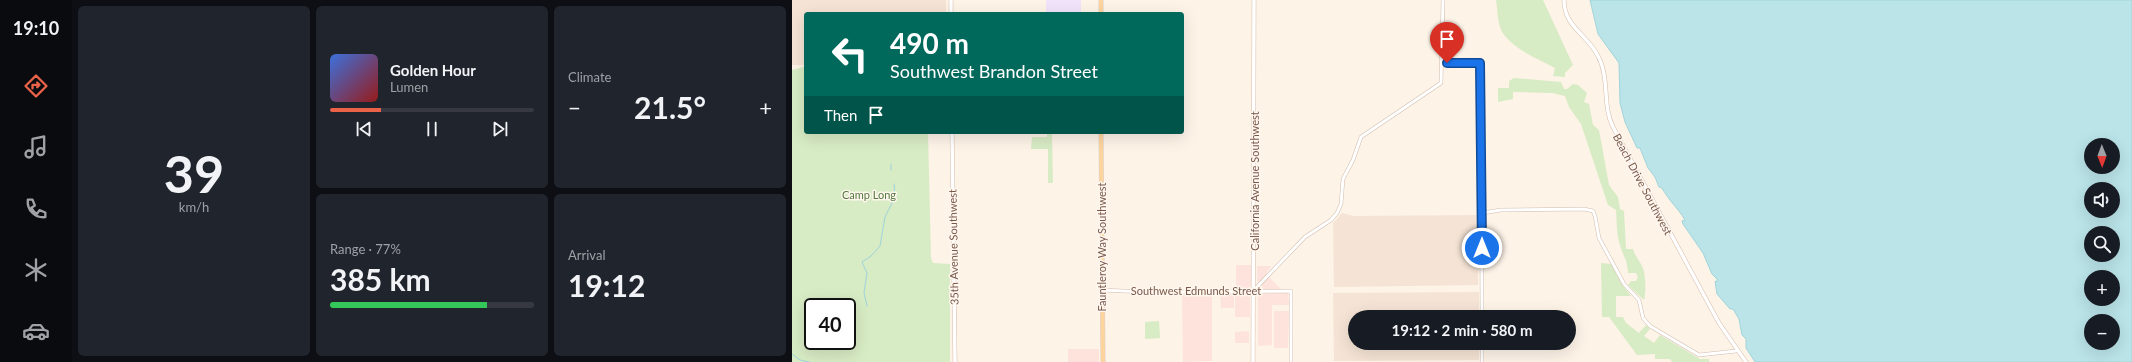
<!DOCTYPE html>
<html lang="en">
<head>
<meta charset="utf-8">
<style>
  :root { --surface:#171b24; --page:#20242c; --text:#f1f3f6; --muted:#9ea1a6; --line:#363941; --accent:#ea6349 }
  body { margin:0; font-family:Lato,sans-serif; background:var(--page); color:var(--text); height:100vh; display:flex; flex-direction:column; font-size:15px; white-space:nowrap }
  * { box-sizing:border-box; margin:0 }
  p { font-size:13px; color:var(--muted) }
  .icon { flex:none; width:22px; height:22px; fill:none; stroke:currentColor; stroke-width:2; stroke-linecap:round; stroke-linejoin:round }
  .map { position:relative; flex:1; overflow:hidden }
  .side { display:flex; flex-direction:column; gap:6px; padding:6px; background:#0d0f14; width:720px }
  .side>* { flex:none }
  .banner { position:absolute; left:12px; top:12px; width:380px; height:122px; border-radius:4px; box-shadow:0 4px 16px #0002; background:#00695c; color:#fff; overflow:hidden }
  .needle { width:26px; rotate:179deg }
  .tools { position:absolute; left:1292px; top:138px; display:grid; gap:8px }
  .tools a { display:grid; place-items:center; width:36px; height:36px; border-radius:50%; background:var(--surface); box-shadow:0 4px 16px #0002; font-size:20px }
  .speed { position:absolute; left:12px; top:298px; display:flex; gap:8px; font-size:20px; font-weight:700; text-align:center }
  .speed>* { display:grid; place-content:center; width:52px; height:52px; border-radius:50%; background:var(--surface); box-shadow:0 4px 16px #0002; line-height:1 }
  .speed .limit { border:2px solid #111; border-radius:6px; background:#fff; color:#111 }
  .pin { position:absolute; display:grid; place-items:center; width:34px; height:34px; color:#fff; margin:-41px -17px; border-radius:50% 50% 50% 0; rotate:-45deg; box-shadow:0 0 4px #0007 }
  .pin .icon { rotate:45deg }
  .me { position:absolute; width:44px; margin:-22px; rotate:0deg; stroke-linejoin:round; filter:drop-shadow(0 0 3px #0008) }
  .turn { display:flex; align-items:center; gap:14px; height:84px; padding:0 20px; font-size:18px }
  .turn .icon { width:52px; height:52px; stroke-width:2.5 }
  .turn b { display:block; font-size:28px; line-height:34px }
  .then { display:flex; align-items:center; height:38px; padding:0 20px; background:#0003; gap:8px; font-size:15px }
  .big { font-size:30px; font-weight:700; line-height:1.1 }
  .side .card { flex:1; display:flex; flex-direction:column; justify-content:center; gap:6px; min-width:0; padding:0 14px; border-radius:6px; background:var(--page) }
  .side .dial { align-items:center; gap:0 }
  .dial b { font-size:52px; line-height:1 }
  .song { display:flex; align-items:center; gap:12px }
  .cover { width:48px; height:48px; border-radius:6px; background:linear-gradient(135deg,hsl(220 70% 55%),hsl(0 70% 35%)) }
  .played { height:4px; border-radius:2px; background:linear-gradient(90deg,var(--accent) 25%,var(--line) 25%) }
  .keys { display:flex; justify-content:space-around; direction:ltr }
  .heat { display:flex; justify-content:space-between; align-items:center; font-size:22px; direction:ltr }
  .charge { height:6px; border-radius:3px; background:linear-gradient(90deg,#34c759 77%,var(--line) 0) }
  .side .tiles { flex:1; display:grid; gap:6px; grid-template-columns:repeat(3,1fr) }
  .card:first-child { grid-row:span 2 }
  .trip { position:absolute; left:556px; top:310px; width:228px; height:40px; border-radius:20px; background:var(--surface); box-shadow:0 4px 16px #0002; font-weight:700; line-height:40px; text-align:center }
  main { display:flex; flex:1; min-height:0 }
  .tab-bar { display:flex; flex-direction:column; width:72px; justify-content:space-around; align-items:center; background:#090b0e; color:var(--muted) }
  .tab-bar .icon { width:28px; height:28px }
  .tab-bar .selected { color:var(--accent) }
  .tab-bar b { font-size:18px; color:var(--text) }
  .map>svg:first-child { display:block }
  .residential { fill:#f5e4d5 }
  .commercial { fill:#fde3db }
  .education { fill:#f0e3fa }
  .green { fill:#d7ebc4; fill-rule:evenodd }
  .water { fill:#bae4e8; stroke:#a0d4da; fill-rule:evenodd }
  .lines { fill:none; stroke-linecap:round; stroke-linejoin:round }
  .stream { stroke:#a0d4da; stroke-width:1 }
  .tertiary-casing { stroke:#d2bcaf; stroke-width:4 }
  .secondary-casing { stroke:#d5bcac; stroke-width:4.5 }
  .primary-casing { stroke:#d9d0cc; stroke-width:5 }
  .tertiary { stroke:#fff; stroke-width:3 }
  .secondary { stroke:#fff; stroke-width:3.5 }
  .primary { stroke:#fdd49e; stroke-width:4 }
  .route-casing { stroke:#114b97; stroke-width:10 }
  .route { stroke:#1a73e8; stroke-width:7 }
  .labels { text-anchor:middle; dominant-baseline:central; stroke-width:3; stroke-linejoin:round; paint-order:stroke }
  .street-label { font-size:11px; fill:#78584a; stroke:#fff7ee }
  .park-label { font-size:11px; fill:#53783f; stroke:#fff7ee }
</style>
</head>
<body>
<main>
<nav class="tab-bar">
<b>19:10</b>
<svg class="icon selected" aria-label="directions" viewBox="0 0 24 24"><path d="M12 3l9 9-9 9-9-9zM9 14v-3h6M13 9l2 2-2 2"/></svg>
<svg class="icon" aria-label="music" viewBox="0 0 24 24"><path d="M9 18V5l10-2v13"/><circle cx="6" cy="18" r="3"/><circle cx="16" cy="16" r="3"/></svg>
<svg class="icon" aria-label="phone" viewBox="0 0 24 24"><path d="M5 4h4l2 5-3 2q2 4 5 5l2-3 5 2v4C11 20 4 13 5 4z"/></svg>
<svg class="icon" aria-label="climate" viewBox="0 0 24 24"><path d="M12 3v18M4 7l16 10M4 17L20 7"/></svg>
<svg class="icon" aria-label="car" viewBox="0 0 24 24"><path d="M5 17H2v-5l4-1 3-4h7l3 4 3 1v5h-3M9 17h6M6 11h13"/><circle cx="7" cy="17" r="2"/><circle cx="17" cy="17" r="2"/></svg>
</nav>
<section class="side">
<div class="tiles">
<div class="card dial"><b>39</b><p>km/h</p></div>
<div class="card">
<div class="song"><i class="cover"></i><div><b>Golden Hour</b><p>Lumen</p></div></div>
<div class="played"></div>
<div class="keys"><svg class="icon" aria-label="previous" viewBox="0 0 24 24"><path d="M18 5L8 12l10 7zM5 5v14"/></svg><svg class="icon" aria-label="pause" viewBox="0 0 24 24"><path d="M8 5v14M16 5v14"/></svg><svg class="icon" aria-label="next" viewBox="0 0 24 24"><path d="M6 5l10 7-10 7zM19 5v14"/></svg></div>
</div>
<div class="card"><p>Climate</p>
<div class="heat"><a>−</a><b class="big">21.5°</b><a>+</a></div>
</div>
<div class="card"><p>Range · 77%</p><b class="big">385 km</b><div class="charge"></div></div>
<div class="card"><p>Arrival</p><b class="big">19:12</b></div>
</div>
</section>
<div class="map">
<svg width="1340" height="362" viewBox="0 0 1340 362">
  <rect width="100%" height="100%" fill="#fdf3e7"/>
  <path class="residential" d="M0 0H154V14H14V65H0Z
    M550 213 562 216 686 215V285L542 287 541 223Z
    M687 292V317H563V343H687V360L542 361 541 293Z"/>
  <path class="commercial" d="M444 265H459V286L456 288 444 289Z
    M465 266H479L474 274 489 289H472L465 280Z
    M496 293 497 305H480V345L466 346V294Z
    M428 294H442V308H429Z
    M443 294H458V317H443Z
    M390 295H420V361L391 362Z
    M482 311H497L496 348H482Z
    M457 331V343H443V332Z
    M276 349H307V362H276Z"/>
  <path class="education" d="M254 0H289V14H254Z"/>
  <path class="green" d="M704 0H751L781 65 773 73V77L761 76 763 68C747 59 725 51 713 36 705 27 706 12 704 0Z
    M11 67H14V132H136L139 258 141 263 158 264V362H0V70ZM21 307H55V341H21Z
    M722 78 769 82 772 89H775L781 84 786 85 795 93 792 102 797 104 801 125 807 130 817 185 826 197 828 209 832 211 834 249H841C843 256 847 260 850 266 854 273 854 292 852 300L836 285 839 281H844L846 277 844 273H836C835 259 833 260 829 248 824 236 825 222 824 210L816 205 789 124 777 107 773 96 760 93 721 92V99L706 102V88H717V81Z
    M255 132H260L261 183H256V149H239L240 137H255Z
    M809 263 819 264 829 283 839 296H824V317H831L834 323 847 333 854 325 858 329 852 336 862 343 868 335 908 359H917V362H880L878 359H863V354L845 355 817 317H810Z
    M367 321 368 338 353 339V322Z"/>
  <path class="water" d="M798 0H1340V362H963L954 348V339L950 335 947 319 941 309H938L925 294 923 281 925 282V279L920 274 911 253 891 224 890 221 893 220C886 208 877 201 870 188L867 187 863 177 856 168 848 148H845L833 122 828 103 827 63 806 34ZM1299 145H1321V167H1299ZM1299 189H1321V211H1299ZM1299 233H1321V255H1299ZM1299 277H1321V299H1299ZM1299 321H1321V343H1299Z"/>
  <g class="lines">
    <path class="stream" d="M99 164V170
      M75 306 72 293 75 273 70 262 79 256 88 246 93 217 103 197 102 184
      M0 354 8 360 17 362"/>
    <g class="tertiary-casing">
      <path id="tertiary" d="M651 63H689L690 317
        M690 213 709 210 792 209 801 211 803 216 807 238 832 284 847 300 851 318 858 326 907 355 944 351
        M309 290 354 292 499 291V362
        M462 290 513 237 539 220 545 213 549 204 551 179 561 160 569 137 649 83 651 0
        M690 362V343"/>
    </g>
    <g class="secondary-casing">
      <path id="secondary" d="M159 0V14
        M772 0C772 27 795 34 806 56 818 78 810 105 821 127L927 323 954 362
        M160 132 163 362
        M461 362 462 0"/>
    </g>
    <g class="primary-casing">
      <path id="primary" d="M309 14V0
        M309 132 311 362"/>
    </g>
    <use href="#tertiary" class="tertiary"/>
    <use href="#secondary" class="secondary"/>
    <use href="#primary" class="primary"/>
  </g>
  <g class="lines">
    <g class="route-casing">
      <path id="route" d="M655 63H688L690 248"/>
    </g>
    <use href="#route" class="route"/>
  </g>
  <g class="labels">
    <g class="street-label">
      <text transform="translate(462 181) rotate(-90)">California Avenue Southwest</text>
      <text transform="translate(851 184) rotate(62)">Beach Drive Southwest</text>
      <text transform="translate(161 247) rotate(-91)">35th Avenue Southwest</text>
      <text transform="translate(309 247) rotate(-90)">Fauntleroy Way Southwest</text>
      <text x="404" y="290">Southwest Edmunds Street</text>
    </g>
    <g class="park-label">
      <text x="77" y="194">Camp Long</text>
    </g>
  </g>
</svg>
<div class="tools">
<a><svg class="needle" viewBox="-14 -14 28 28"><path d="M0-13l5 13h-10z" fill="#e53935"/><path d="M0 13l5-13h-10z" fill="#9ea1a6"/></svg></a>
<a><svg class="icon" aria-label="sound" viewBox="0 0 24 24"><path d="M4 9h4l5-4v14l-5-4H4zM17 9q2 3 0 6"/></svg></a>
<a><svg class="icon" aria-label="search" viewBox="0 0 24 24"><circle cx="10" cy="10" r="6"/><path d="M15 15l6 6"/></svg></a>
<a>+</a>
<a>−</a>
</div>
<div class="speed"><div class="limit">40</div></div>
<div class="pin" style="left:655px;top:63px;background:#d93025"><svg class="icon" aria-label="arrive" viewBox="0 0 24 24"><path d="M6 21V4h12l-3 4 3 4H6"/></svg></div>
<svg class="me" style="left:690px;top:248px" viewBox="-20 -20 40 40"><circle r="17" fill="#1a73e8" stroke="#fff" stroke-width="3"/><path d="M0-11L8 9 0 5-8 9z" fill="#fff"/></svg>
<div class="trip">19:12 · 2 min · 580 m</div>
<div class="banner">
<div class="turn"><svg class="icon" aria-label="left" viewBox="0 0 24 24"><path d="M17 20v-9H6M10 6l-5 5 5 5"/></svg><div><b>490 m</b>Southwest Brandon Street</div></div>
<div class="then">Then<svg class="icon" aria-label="arrive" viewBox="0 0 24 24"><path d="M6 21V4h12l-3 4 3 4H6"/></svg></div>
</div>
</div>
</main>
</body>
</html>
